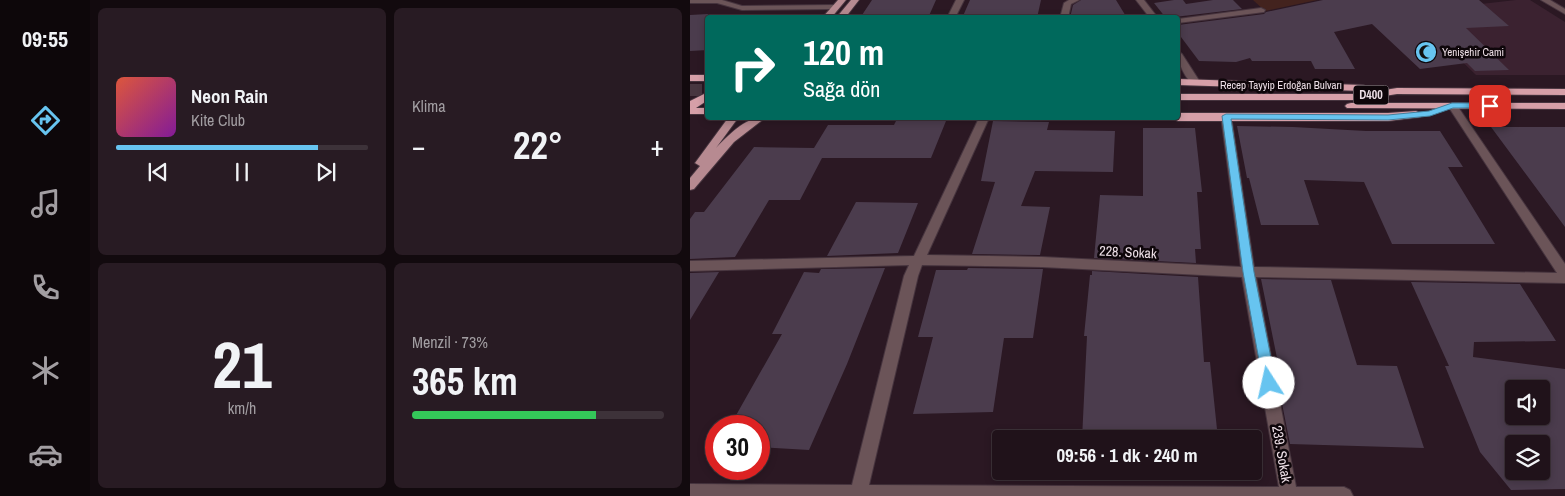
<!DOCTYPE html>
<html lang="tr">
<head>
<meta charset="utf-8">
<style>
  :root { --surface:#20121a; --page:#281b23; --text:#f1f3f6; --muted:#a29ea2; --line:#3d3239; --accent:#67c4f0 }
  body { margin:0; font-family:"Archivo Narrow",sans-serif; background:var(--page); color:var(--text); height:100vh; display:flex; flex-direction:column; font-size:19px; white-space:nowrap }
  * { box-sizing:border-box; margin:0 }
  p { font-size:16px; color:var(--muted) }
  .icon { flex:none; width:28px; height:28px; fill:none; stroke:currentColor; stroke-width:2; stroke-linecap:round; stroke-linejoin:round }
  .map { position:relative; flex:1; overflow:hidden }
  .drawer { display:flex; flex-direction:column; gap:8px; padding:8px; background:#120a0e; width:600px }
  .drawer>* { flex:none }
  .hud { position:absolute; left:15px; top:15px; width:475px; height:105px; border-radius:5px; box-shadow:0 2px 8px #0003,0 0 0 1px var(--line); background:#00695c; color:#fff; overflow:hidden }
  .controls { position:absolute; left:815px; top:380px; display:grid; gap:10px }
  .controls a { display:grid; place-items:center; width:45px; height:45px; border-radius:5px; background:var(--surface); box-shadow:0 2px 8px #0003,0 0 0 1px var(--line); font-size:25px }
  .speed { position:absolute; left:15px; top:415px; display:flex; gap:10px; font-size:25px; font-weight:700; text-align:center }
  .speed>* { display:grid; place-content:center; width:65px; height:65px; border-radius:50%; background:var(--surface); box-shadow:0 2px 8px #0003,0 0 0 1px var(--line); line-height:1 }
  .speed .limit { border:8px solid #d22; background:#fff; color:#111 }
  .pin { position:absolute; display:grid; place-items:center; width:42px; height:42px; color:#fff; margin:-21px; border-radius:10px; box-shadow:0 2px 8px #0006 }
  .me { position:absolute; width:55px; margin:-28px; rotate:350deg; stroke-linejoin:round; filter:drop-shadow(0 0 4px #0008) }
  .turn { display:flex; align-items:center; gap:18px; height:105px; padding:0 15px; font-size:22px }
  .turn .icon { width:65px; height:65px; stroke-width:2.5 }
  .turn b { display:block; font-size:35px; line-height:42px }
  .big { font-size:38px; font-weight:700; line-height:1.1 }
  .drawer .tile { flex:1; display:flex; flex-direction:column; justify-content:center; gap:8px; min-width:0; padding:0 18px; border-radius:8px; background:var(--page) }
  .drawer .dial { align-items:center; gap:0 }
  .dial b { font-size:65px; line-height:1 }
  .song { display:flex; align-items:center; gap:15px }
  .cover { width:60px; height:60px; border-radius:8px; background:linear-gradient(135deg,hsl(10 70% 55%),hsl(290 70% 35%)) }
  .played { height:5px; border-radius:2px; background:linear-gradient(90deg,var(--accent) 80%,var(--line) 80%) }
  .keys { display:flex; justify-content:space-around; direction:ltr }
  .heat { display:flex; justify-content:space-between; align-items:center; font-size:28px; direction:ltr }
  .charge { height:8px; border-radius:4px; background:linear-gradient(90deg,#34c759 73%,var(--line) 0) }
  .drawer .tiles { flex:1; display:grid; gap:8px; grid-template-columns:repeat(2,1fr) }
  .trip { position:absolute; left:302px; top:430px; width:270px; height:50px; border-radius:5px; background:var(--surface); box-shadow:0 2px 8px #0003,0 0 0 1px var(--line); font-weight:700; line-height:50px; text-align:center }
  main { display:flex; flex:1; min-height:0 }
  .menu { display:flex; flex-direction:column; width:90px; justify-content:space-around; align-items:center; background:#0d070a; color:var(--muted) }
  .menu .icon { width:35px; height:35px }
  .menu .current { color:var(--accent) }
  .menu b { font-size:22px; color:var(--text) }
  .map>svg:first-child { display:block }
  .built { fill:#3b2230 }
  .green { fill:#43231e }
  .building { fill:#4b3c4d; fill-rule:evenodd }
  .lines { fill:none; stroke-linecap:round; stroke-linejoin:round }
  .highway-tunnel { stroke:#483640; stroke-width:12; stroke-dasharray:12 6; stroke-linecap:butt }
  .minor-casing { stroke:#46343e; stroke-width:2 }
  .major-casing { stroke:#46343e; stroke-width:2 }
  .highway-casing { stroke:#46343e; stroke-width:2 }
  .minor { fill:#6b5458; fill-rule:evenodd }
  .major { fill:#b78a91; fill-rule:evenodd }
  .highway { fill:#d69fa8; fill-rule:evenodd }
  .route { fill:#67c4f0; stroke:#437f9c }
  .labels { text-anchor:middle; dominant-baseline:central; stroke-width:5; stroke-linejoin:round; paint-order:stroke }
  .far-poi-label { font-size:11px; fill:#eee0e7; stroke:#0e060a; text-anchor:start }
  .far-street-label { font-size:11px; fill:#eee0e7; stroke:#0e060a }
  .shield { fill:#0e060a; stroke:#ab9fa5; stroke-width:1 }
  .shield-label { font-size:12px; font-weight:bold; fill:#eee0e7 }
  .street-label { font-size:14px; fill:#eee0e7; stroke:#0e060a }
</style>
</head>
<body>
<main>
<nav class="menu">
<b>09:55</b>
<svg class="icon current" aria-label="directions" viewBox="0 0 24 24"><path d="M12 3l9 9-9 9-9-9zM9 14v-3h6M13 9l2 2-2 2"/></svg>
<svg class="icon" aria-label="music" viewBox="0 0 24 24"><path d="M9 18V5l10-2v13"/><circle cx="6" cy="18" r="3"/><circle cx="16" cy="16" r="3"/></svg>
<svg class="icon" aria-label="phone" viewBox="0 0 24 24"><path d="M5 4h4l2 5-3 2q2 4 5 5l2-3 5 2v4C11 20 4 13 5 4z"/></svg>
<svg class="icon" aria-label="climate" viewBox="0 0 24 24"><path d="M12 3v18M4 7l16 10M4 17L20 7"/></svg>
<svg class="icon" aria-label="car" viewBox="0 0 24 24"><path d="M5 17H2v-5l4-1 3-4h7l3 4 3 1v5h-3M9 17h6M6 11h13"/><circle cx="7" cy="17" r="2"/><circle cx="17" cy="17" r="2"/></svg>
</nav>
<section class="drawer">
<div class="tiles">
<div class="tile">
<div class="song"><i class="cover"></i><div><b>Neon Rain</b><p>Kite Club</p></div></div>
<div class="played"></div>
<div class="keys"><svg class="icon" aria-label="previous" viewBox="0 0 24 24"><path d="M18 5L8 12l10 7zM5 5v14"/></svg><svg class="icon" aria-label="pause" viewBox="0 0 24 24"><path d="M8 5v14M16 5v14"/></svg><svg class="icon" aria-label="next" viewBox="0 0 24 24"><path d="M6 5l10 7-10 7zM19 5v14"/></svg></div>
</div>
<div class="tile"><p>Klima</p>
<div class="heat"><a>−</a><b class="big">22°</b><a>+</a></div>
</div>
<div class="tile dial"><b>21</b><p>km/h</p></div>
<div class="tile"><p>Menzil · 73%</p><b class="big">365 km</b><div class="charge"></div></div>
</div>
</section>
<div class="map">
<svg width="875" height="496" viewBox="0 0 875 496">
  <rect width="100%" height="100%" fill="#2b1823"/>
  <path class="built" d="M826 0H840L875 22V75H786L721 12Z"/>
  <path class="green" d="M563 0H627L575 11Z"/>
  <path class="building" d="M182 0H246L238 18H170Z
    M280 0H351L347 18 273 16Z
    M391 0H426L437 18H380L383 5Z
    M484 0H493L496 4 523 0H543L552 9 476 18 464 3Z
    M633 0H789L819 26 776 28 819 70 785 71 777 63 730 69 682 24 644 32 665 69H625L621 61H562L560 58 546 62 509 61 488 33V25L574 14 576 12Z
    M18 14V50L0 51V15Z
    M206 121H256L241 158H132L110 200H79L45 257 0 259V219L5 212H14L64 147 124 148 138 125H204Z
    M303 121 359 122 357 130 425 131 423 172 345 171 331 206 360 207 350 255 282 254 305 182 291 181Z
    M547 126 603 127 676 131H750L773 167H758L805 244H702L674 182 614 180 629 225H571L559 178H557Z
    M801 127H875V227Z
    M453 128H505L512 192H507L511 249H505L506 263 404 258 410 195 453 196Z
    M166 202 228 203 208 253 137 256Z
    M195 268 157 364 119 450 69 447V426H40L92 334H82L114 272 129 273 131 269Z
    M278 268 353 269 343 338H314L303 412 223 414 243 337H228L246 270H277Z
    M402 271 508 277 514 362H520L528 439H392L397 336H394L400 275H402Z
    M29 272 0 320V273Z
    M571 279 641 280 667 365 707 366 734 448 600 444 584 363H588Z
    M721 282 830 284 866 341 784 342 783 357 875 369V489L821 490 790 452 755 366H759ZM824 389H851V416H824ZM824 444H851V471H824Z"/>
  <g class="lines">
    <path class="highway-tunnel" d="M0 90H18"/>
    <g class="minor-casing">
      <path id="minor" d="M0 0H32L52 6 145 5 149 7 145 9 52 10 27 3H0Z
        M266 0H274L265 18H257Z
        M379 0H389L381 4 378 18H370L374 3Z
        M446 0H454L468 18H460Z
        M851 0H860L875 9V14Z
        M571 8 575 10 574 12 488 23V19Z
        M488 51 492 54 510 82 508 84 505 85C495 80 487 61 488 51Z
        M763 103 766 104 875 264V283L566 277 606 487H654L660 490 663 496H0V484L162 485 214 276 219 265 0 271V261L224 256 289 118H299L237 255 352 257 551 267 531 116 536 113 541 116 564 267 867 273 758 106ZM232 265 352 267 552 277 589 487 179 485 228 276Z"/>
    </g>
    <g class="major-casing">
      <path id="major" d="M148 0H156L141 18H132Z
        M161 0H169L155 18H146Z
        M38 118H48L26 148C39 135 56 116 75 118L44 142 4 189 0 190V178L10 166 5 163Z"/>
    </g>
    <g class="highway-casing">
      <path id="highway" d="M0 75H18V81H0Z
        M488 79 673 85 679 88 673 91 488 85Z
        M707 88 875 89V95L707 94 670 100H488V94H670Z
        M18 92V100L6 108H18V114H0V101Z
        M661 103H875V109L657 108 655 106 657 104Z
        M726 111 730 113 732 115 730 117 698 121H488L482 118H488V113H698Z"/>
    </g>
    <use href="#minor" class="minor"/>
    <use href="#major" class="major"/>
    <use href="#highway" class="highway"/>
  </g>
  <path class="route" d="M762 103H800L804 106 800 108H763L740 116 698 120 541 119 564 272 586 383 584 388 579 390 574 388 553 272 532 116 536 114 698 115 739 111Z"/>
  <defs>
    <g id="mosque-disc" transform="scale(1.125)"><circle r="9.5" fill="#67c4f0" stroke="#0e060a"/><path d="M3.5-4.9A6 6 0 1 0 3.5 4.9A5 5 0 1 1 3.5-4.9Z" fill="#111"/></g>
  </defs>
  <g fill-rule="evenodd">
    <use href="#mosque-disc" x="736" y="52"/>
  </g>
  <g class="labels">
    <g class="far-poi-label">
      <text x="752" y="52">Yenişehir Cami</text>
    </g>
    <g class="far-street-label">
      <text x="591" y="85">Recep Tayyip Erdoğan Bulvarı</text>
    </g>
    <rect class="shield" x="663.5" y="85.5" width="35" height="19" rx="4"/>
    <g class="shield-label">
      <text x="681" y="95">D400</text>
    </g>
    <g class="street-label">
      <text transform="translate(438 252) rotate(3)">228. Sokak</text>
      <text transform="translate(592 454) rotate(80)">239. Sokak</text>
    </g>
  </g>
</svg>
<div class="controls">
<a><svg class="icon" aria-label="sound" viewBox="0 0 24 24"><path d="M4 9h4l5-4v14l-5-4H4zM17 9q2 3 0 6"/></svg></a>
<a><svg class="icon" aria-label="layers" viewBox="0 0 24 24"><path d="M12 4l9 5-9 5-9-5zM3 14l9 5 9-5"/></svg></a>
</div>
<div class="speed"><div class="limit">30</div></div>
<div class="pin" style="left:800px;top:106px;background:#d93025"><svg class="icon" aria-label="arrive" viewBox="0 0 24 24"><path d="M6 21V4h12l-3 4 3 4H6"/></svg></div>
<svg class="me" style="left:579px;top:383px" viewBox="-20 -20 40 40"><circle r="19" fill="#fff"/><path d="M0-13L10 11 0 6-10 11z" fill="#67c4f0"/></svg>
<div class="trip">09:56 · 1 dk · 240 m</div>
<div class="hud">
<div class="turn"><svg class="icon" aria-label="right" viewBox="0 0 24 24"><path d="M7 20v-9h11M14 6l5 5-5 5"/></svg><div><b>120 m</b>Sağa dön</div></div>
</div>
</div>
</main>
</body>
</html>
